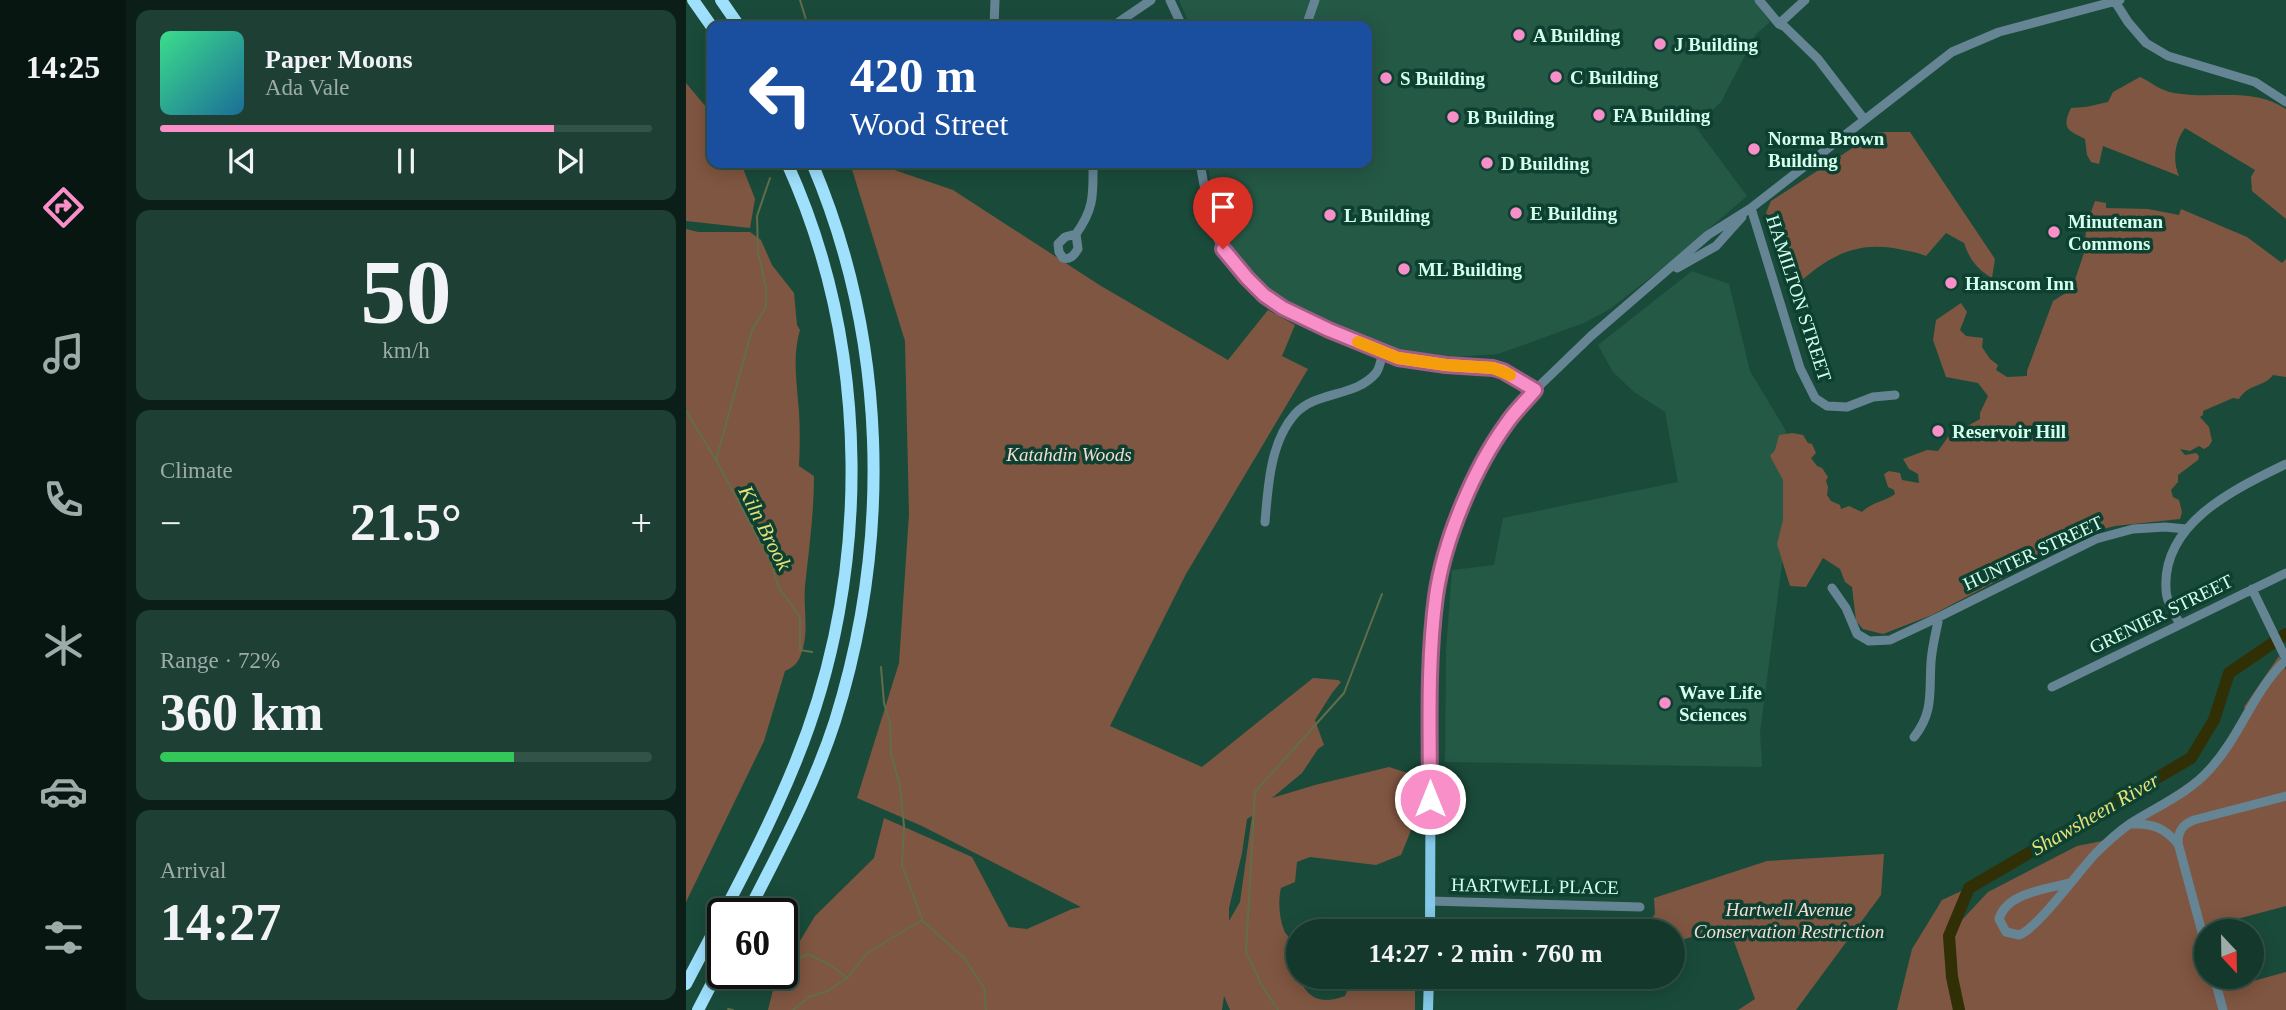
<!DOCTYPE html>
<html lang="en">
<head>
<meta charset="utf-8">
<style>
  :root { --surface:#14382c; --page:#1d3f34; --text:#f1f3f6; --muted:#9daca9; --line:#335248; --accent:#f98fc9 }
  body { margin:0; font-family:Georgia,serif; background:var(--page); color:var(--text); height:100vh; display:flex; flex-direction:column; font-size:26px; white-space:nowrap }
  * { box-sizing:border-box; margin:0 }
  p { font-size:23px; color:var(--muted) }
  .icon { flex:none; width:38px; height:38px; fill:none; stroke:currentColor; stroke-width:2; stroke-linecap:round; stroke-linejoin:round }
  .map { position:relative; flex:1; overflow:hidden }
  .drawer { display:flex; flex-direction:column; gap:10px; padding:10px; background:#0b1f18; width:560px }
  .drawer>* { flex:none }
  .banner { position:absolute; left:21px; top:21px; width:665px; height:147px; border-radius:14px; box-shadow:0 4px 18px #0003,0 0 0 2px var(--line); background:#1a4fa0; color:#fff; overflow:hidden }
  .needle { width:46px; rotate:158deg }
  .buttons { position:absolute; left:1508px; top:919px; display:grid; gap:14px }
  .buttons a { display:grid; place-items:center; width:70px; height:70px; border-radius:50%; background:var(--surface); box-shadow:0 4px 18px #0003,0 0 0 2px var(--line); font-size:35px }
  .speed { position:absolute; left:21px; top:898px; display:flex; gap:14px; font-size:35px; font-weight:700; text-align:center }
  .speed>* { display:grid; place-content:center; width:91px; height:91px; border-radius:50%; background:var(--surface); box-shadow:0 4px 18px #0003,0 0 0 2px var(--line); line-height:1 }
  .speed .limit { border:4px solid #111; border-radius:10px; background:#fff; color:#111 }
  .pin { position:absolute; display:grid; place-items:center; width:60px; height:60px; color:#fff; margin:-72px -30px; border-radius:50% 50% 50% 0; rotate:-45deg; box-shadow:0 0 7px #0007 }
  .pin .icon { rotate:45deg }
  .me { position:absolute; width:77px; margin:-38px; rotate:0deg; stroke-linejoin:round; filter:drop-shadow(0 0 5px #0008) }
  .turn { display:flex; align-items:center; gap:24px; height:147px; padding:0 28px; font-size:32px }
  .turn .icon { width:91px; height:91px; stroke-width:2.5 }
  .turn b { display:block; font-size:49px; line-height:60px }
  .big { font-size:52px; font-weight:700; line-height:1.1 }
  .drawer .card { flex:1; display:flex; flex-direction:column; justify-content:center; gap:10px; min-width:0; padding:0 24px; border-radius:14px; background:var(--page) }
  .drawer .dial { align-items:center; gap:0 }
  .dial b { font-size:91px; line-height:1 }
  .song { display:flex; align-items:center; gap:21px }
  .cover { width:84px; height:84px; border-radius:10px; background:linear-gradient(135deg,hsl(150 70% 55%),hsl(200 70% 35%)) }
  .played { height:7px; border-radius:4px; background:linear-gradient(90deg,var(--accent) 80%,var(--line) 80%) }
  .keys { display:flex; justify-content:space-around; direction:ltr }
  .heat { display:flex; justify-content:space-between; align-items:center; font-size:38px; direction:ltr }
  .charge { height:10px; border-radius:5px; background:linear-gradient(90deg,#34c759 72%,var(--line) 0) }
  .trip { position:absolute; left:600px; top:919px; width:399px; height:70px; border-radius:35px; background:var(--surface); box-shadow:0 4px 18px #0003,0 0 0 2px var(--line); font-weight:700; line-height:70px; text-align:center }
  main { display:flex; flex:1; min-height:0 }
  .menu { display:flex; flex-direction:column; width:126px; justify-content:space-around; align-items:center; background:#081612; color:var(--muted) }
  .menu .icon { width:49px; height:49px }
  .menu .on { color:var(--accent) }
  .menu b { font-size:32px; color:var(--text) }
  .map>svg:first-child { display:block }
  .built { fill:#245946 }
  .green { fill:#7f5641; fill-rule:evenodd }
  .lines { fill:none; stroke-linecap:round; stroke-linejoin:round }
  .stream { stroke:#616d4b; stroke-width:2 }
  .river { stroke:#302f06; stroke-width:12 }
  .minor { stroke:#658594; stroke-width:9 }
  .major { stroke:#83c8e6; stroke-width:10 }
  .highway { stroke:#9fe0fd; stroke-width:12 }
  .route-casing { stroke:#a25d83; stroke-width:18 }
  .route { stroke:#f98fc9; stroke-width:12 }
  .slow { stroke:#f59e0b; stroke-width:12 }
  .poi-dot { fill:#f98fc9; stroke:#0d4030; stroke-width:2.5 }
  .labels { text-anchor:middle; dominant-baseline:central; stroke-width:7; stroke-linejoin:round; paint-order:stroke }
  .poi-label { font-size:19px; font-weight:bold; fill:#d4ffed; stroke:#0d4030; text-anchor:start }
  .street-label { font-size:19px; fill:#d4ffed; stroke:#0d4030 }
  .park-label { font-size:19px; font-style:italic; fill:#f1ddd4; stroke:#0d4030 }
  .water-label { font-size:21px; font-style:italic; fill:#e3e079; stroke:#0d4030 }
</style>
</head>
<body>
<main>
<nav class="menu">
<b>14:25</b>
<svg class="icon on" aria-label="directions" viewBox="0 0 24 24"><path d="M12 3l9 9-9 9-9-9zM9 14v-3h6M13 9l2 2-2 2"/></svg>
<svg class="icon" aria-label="music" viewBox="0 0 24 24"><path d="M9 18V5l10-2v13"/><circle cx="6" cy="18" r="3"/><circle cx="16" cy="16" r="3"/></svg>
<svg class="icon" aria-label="phone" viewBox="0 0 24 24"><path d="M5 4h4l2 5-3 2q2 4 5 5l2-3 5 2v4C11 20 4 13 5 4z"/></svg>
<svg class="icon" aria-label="climate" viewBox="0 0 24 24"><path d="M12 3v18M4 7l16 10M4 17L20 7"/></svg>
<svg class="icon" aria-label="car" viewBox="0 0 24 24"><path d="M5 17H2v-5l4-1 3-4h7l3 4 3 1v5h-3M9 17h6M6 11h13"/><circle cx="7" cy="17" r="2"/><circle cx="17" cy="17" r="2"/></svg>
<svg class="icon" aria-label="filters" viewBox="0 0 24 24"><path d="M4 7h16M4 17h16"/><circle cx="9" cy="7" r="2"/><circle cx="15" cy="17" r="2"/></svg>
</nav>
<section class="drawer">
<div class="card">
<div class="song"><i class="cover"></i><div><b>Paper Moons</b><p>Ada Vale</p></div></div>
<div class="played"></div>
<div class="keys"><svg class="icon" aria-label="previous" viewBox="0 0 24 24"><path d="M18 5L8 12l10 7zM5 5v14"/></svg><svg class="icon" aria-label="pause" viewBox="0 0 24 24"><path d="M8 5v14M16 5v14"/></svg><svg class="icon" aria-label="next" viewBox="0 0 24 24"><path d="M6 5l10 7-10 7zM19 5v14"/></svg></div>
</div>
<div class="card dial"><b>50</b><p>km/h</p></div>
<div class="card"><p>Climate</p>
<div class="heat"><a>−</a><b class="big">21.5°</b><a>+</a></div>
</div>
<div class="card"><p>Range · 72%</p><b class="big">360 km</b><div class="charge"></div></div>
<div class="card"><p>Arrival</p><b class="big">14:27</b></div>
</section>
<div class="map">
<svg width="1600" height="1010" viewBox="0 0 1600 1010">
  <rect width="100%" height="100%" fill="#1a4b3a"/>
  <path class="built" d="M493 0H1068L1084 22 1070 34 1035 102 1009 126 1061 196 983 263 924 309 898 323 812 354 751 358 718 352 593 299 570 282 550 256 533 224 527 203 522 163H681V26H504Z
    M1006 271 1043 284 1064 371 1100 431 1097 466 1109 465 1074 732 1076 767 759 762 760 651 766 570 808 565 817 518 992 482 979 412 948 392 927 372 912 345Z"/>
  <path class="green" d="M1454 77C1465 82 1475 91 1488 93 1527 100 1566 86 1600 109V219L1566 191 1565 177 1569 170 1499 128C1489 141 1486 160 1493 176L1417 146 1413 164 1405 162 1401 155 1399 139C1382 130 1375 129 1385 108L1400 107 1422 102 1427 92Z
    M0 83 26 114V163H55L69 199 64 228 0 221Z
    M1191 132H1224L1309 259 1306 278C1291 269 1284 260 1278 243L1260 233 1240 256C1231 252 1222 251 1213 249 1165 240 1137 260 1103 292L1080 213 1085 201Z
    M164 163H188L267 190 415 286 542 360 582 310 609 325 596 356 622 369 500 574 424 726 516 767 627 678 652 680 655 682 646 693 629 720 638 745 632 749 616 773 586 798 629 785 703 767 722 773C736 809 729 821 715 855L690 865 624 857 611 862 609 882 595 888C592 900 593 918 598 930 599 934 603 936 604 939 606 944 605 950 606 955 614 985 622 1010 659 996L667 977H726L729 981V1010H544L538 996 536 1010H82L87 990 103 959 129 916 188 858 198 818 286 857 323 927 341 929 386 909 395 907 236 826 171 798 213 663 223 514 219 341ZM566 816 554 902 543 921V908L556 853 561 819Z
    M1409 201 1420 203V208L1462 209 1493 215 1495 209 1561 237 1596 263 1600 259V377L1587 375C1577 388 1563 383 1553 399L1547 398 1517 411V415L1514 417 1523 427 1526 441 1523 446 1518 449 1513 446 1504 451 1494 449 1499 455 1510 453 1513 456 1512 460 1492 475V482L1485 490 1487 497 1493 500 1496 512 1494 519 1429 526 1402 533 1246 615 1197 634 1177 629 1170 621 1166 587 1159 582 1154 569 1137 558 1120 587 1104 586 1091 544 1097 520V480L1084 456 1089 450 1093 435 1106 433 1117 435 1122 443 1126 444 1130 453 1125 458 1131 466 1136 468 1142 477 1140 481 1142 487 1141 495 1145 501 1154 505 1155 509 1163 506 1176 512C1186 502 1198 502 1209 494L1208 490 1202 487 1198 474 1203 471 1214 473 1216 480 1233 483 1232 474 1223 469 1217 459 1241 450 1252 451 1262 437 1294 419V413L1302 396 1292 383 1260 377 1247 340 1250 320 1275 303 1281 312 1274 330 1280 336 1297 338 1296 347 1304 359 1312 365 1310 370 1321 377 1341 376V371L1367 301 1386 289 1398 253 1394 251 1399 240 1401 223Z
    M0 229 12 232H64L75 240 86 265 108 293 111 325 114 330C106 357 111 384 113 412 114 430 114 448 113 466L128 476C128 513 123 549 119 586 117 609 124 634 114 657 111 664 106 668 99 671L78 741 0 902Z
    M1593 656 1600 670V906L1532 924 1533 931H1521V976L1546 977 1549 986 1600 972V1010H1211L1226 949 1256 900 1293 883 1270 921 1274 922 1302 892 1391 846 1416 841 1511 777 1527 761 1560 711 1558 707Z
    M1198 854 1195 895 1110 1010H1052L1069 999 1042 925 987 943V931H965L962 923 969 914 968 898 1081 861Z"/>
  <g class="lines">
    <path class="stream" d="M114 0 122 26
      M0 411 30 460 85 562 93 588 114 617V650L126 652
      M30 460 66 330 80 307V287L72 252 71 216 84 178
      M195 667 198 703 204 723 205 754 214 786 218 826 216 865 236 919
      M96 962 105 963 122 954 144 965 160 977
      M42 1009 47 1010
      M107 1010 123 997 142 991 161 978 181 953 236 920 279 959 298 988 300 1010
      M592 1010 575 984 560 952 569 792 658 693 696 594"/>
    <path class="river" d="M1273 1010 1266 977 1263 936 1283 888 1505 758 1528 720 1543 673 1600 634"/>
    <path class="minor" d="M484 0 496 26
      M1073 0 1093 24 1099 27 1132 59 1178 119
      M1428 0 1442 22 1460 43 1482 56 1569 82 1600 102
      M1093 24 1119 0
      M308 26 309 0
      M427 26 465 0
      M620 26 629 0
      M514 163 522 207 528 231 537 249 560 278 594 306 639 328 712 358 760 365 807 368 829 377 849 390 905 336 1022 235 1065 208 1266 52 1313 32 1434 0
      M1065 208 1114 368 1129 398 1141 406 1161 407 1187 397 1209 395
      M390 237 386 235 379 237 372 244 373 252 377 258C385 260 388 255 392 249L390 234C409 208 407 193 407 163
      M991 268 1030 246 1056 217
      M579 522C582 487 584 442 609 414 631 390 669 398 690 373 694 368 695 359 697 352
      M1146 588 1160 608 1171 634 1183 641 1204 640 1253 617
      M1566 589 1600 659
      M1494 624C1488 613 1480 601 1480 589 1476 522 1551 488 1600 464
      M1366 687 1600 573
      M1228 737C1248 712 1243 692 1245 662 1246 647 1250 632 1253 617L1410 539 1447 529 1479 527 1500 529
      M1446 824C1466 823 1479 828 1492 844
      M1383 883C1361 889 1320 893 1313 919L1320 932 1333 935C1350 930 1393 871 1409 854 1420 843 1432 832 1445 823 1472 806 1503 793 1524 769 1555 735 1567 691 1600 660
      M744 901 954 907
      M1521 951 1492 843C1492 831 1497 824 1508 820L1600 796
      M1528 976 1537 1010"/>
    <path class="major" d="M744 931 745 670 751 594 761 551 774 511 792 473 821 423 849 390
      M742 1010 743 976"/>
    <path class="highway" d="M7 0 26 27
      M35 0 53 26
      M61 914C93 851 127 789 149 721 206 539 201 339 126 163
      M0 984C38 911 79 838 110 761 186 574 185 348 101 163
      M12 1010 37 962"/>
  </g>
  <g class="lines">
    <g class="route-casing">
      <path id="route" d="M537 249 561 278 578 295 597 308 643 330 712 358 760 365 807 368 817 371 849 390C840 401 829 411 821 423 788 468 758 540 750 596 741 663 744 732 744 799"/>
    </g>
    <use href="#route" class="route"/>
    <path class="slow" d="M672 342 712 358 760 365 807 368 824 375"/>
  </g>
  <g class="poi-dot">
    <circle cx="833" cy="35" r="7"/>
    <circle cx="974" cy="44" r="7"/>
    <circle cx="870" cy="77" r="7"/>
    <circle cx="700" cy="78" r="7"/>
    <circle cx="913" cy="115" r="7"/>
    <circle cx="767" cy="117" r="7"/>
    <circle cx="1068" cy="149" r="7"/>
    <circle cx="801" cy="163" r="7"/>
    <circle cx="830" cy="213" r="7"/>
    <circle cx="644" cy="215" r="7"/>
    <circle cx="1368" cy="232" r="7"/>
    <circle cx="718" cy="269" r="7"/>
    <circle cx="1265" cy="283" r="7"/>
    <circle cx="1252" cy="431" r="7"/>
    <circle cx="979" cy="703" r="7"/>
  </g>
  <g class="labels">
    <g class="poi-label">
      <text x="847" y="35">A Building</text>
      <text x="988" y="44">J Building</text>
      <text x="884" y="77">C Building</text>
      <text x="714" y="78">S Building</text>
      <text x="927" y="115">FA Building</text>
      <text x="781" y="117">B Building</text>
      <text x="1082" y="138">Norma Brown<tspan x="1082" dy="22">Building</tspan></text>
      <text x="815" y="163">D Building</text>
      <text x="844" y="213">E Building</text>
      <text x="658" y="215">L Building</text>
      <text x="1382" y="221">Minuteman<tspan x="1382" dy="22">Commons</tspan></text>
      <text x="732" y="269">ML Building</text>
      <text x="1279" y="283">Hanscom Inn</text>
      <text x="1266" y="431">Reservoir Hill</text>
      <text x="993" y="692">Wave Life<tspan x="993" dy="22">Sciences</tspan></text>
    </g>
    <g class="street-label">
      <text transform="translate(1113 298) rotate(72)">HAMILTON STREET</text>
      <text transform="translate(1347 553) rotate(-25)">HUNTER STREET</text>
      <text transform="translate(1475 614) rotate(-26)">GRENIER STREET</text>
      <text transform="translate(849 886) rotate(1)">HARTWELL PLACE</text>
    </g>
    <g class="park-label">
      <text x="383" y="454">Katahdin Woods</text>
      <text x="1103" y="909">Hartwell Avenue<tspan x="1103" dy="22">Conservation Restriction</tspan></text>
    </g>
    <g class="water-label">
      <text transform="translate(79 528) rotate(63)">Kiln Brook</text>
      <text transform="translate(1409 814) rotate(-30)">Shawsheen River</text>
    </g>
  </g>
</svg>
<div class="buttons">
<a><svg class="needle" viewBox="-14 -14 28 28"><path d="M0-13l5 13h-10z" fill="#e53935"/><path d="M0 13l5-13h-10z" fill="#9daca9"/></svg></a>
</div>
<div class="speed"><div class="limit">60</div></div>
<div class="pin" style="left:537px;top:249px;background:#d93025"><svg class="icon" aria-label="arrive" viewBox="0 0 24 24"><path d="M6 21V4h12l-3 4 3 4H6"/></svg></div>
<svg class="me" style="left:744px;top:799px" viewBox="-20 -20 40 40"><circle r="17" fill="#f98fc9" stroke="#fff" stroke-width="3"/><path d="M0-11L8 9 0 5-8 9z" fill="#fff"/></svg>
<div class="trip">14:27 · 2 min · 760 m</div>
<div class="banner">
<div class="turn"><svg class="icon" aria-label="left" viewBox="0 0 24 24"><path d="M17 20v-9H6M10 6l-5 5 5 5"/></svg><div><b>420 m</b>Wood Street</div></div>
</div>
</div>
</main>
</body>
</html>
